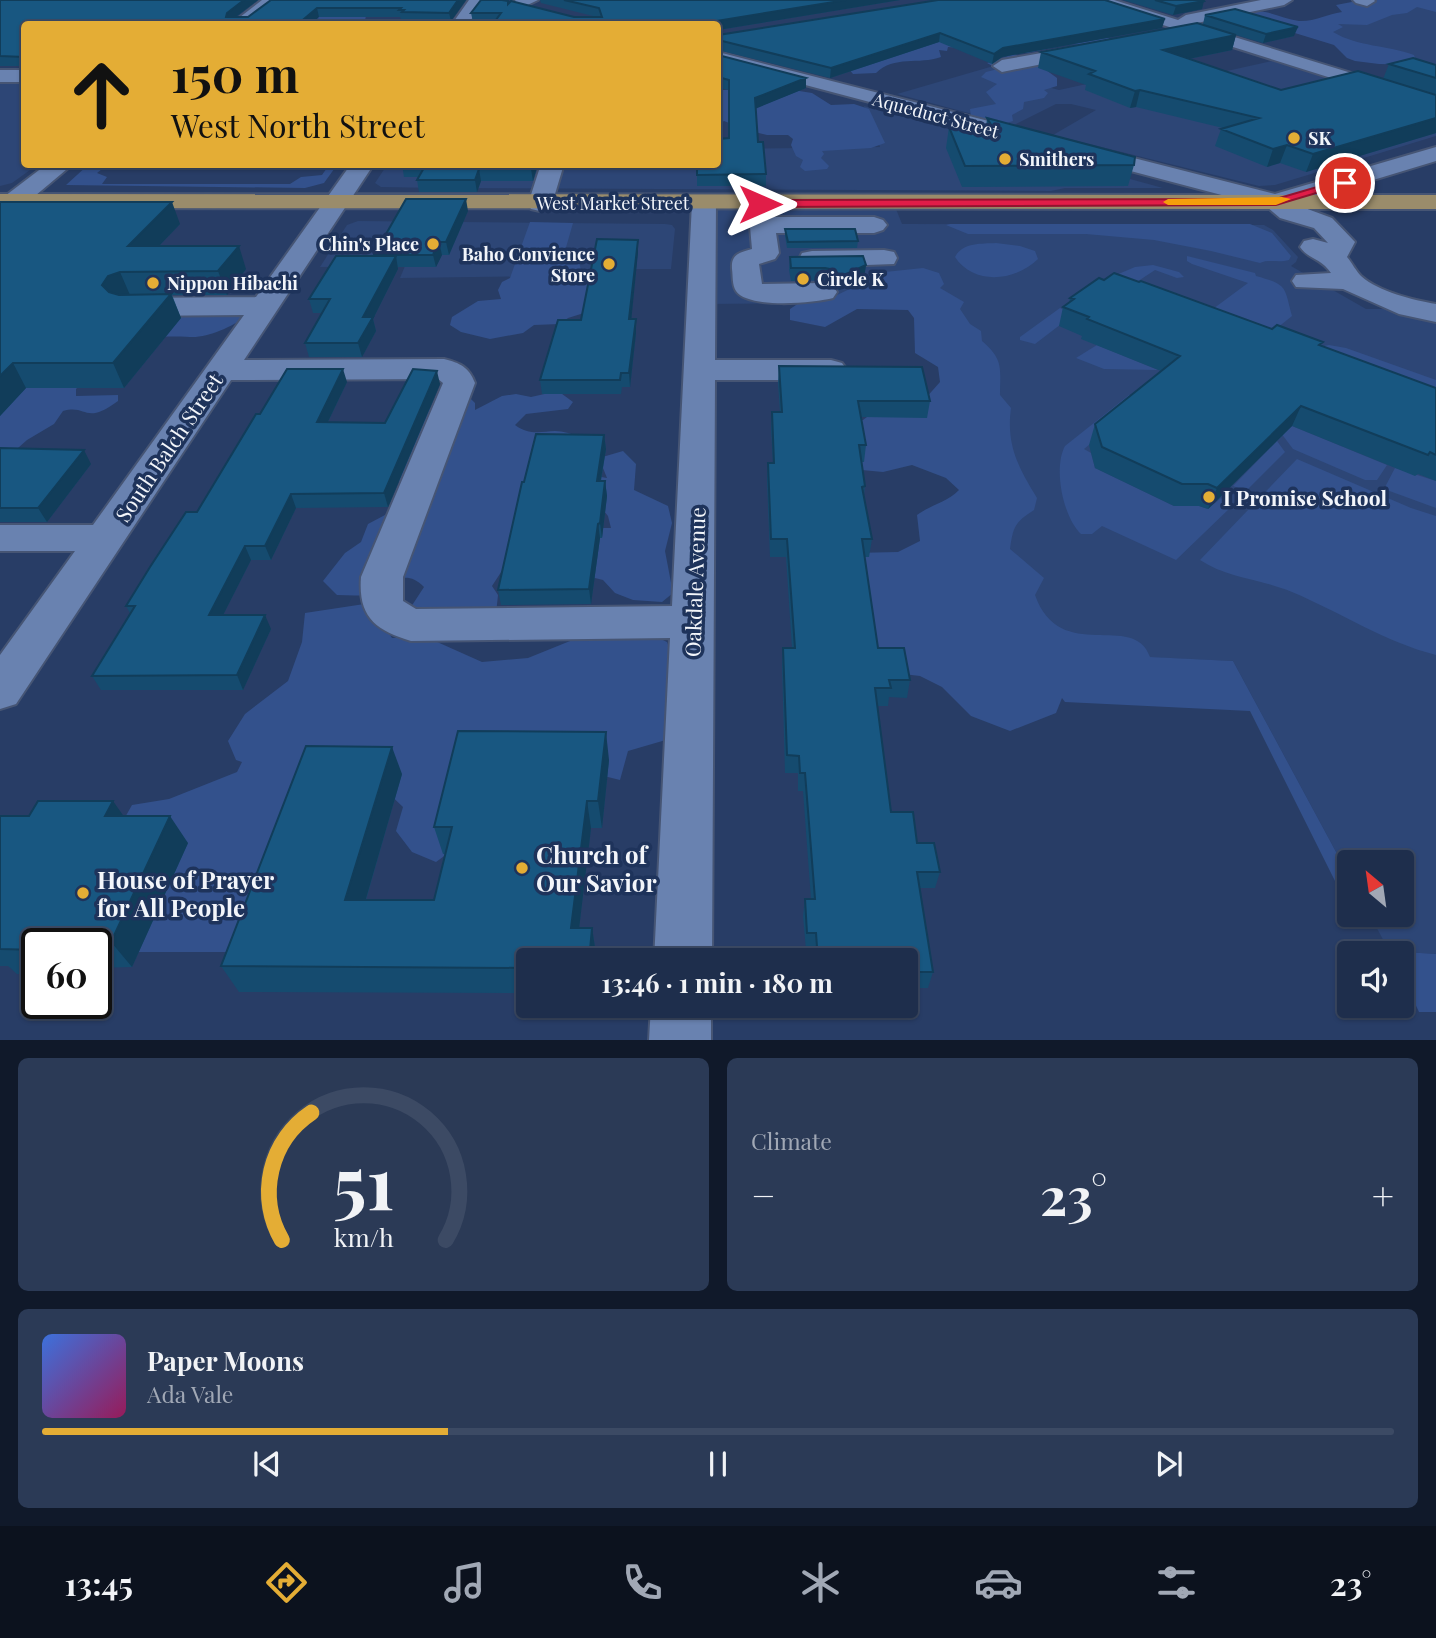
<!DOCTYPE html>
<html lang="en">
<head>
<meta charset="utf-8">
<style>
  :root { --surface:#1e2e4c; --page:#2b3a56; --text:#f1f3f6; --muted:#a1a8b5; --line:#3c4a64; --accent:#e4ad35 }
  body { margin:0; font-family:"Playfair Display",serif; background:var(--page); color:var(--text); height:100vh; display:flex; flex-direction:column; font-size:26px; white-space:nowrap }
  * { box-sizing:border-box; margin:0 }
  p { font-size:23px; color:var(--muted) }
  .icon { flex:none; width:38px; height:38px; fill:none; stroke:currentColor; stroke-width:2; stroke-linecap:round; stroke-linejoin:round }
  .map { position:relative; height:1040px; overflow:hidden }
  .sheet { display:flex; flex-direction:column; gap:18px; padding:18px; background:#10192a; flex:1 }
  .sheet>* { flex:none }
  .top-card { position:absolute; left:21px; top:21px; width:700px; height:147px; border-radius:7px; box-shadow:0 2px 5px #0004,0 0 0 2px var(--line); background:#e4ad35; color:#111; overflow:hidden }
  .needle { width:46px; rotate:331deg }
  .controls { position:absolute; left:1337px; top:850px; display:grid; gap:14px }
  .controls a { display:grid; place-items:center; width:77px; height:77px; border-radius:7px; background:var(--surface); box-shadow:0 2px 5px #0004,0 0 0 2px var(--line); font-size:35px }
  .speed { position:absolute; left:21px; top:928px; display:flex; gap:14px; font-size:35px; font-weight:700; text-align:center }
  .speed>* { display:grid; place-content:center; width:91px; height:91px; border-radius:50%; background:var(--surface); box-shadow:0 2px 5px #0004,0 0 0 2px var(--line); line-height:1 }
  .speed .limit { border:4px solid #111; border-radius:10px; background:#fff; color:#111 }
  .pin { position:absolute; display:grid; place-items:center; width:60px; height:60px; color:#fff; margin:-30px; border:4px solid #fff; border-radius:50%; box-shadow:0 2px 7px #0007 }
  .me { position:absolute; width:77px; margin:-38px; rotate:90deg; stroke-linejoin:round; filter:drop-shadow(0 0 5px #0008) }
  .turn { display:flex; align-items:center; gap:24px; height:147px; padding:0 35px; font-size:32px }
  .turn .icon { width:91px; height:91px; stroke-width:2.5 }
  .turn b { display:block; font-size:49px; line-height:60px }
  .big { font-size:52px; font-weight:700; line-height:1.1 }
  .sheet .widget { flex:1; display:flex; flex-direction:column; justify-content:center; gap:10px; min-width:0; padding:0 24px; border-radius:10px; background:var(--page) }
  .sheet .dial { align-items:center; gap:0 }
  .dial svg { height:182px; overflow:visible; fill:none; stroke:var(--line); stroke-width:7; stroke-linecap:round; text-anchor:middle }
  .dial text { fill:var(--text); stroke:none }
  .song { display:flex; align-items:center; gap:21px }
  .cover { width:84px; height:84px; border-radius:10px; background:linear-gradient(135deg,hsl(220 70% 55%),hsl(330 70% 35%)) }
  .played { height:7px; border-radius:4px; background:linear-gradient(90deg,var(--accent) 30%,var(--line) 30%) }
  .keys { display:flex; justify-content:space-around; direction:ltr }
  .heat { display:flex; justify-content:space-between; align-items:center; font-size:38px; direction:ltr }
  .sheet .tiles { flex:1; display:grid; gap:18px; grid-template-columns:1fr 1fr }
  .widget:last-child { grid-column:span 2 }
  .trip { position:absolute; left:516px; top:948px; width:402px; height:70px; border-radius:7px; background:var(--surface); box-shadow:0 2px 5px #0004,0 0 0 2px var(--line); font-weight:700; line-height:70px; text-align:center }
  .tabs { display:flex; height:112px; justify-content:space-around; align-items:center; background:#0c121e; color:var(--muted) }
  .tabs .icon { width:49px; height:49px }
  .tabs .current { color:var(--accent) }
  .tabs b { font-size:32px; color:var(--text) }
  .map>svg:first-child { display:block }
  .built { fill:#2d4676 }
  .green { fill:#33518c }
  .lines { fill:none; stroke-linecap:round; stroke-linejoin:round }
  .minor-casing { stroke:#465574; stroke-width:4 }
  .major-casing { stroke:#465574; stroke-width:4 }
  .minor { fill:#6982b0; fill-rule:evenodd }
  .major { fill:#9a8c6b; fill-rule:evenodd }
  .wall { fill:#154b6f }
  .shaded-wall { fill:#113d5a }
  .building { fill:#185781; stroke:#113d5a; stroke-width:2 }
  .route { fill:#e11d48; stroke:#92132f; stroke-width:2 }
  .slow { fill:#f59e0b }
  .poi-dot { fill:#e4ad35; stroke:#1e335b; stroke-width:2.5 }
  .labels { text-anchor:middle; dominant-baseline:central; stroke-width:7; stroke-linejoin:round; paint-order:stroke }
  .far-street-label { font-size:18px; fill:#f2f5fa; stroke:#1e335b }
  .far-poi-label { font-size:18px; font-weight:bold; fill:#f2f5fa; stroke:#1e335b; text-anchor:start }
  .street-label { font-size:21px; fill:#f2f5fa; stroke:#1e335b }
  .poi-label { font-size:21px; font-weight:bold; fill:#f2f5fa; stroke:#1e335b; text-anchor:start }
  .near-poi-label { font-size:24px; font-weight:bold; fill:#f2f5fa; stroke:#1e335b; text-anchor:start }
</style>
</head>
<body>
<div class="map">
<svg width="1436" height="1040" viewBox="0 0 1436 1040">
  <rect width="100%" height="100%" fill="#283d66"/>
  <path class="built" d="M1423 1 1436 4V75L1297 30Z
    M1272 61 1436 113V136L1275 185 1259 186 1053 135 1096 110 1071 104H1056L1014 125 897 94 990 67 1025 81 1059 90 1128 75 1159 86Z
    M0 84H24V164L37 165 12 183 0 186Z
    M864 106 1163 188H1065L1051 191 439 188 381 187 375 183 387 165 718 164V125H721L722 149 880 147Z
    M704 203 894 204 902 224 1264 225 1273 230 1298 257 1296 262 1291 266 1366 309H1397L1436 318V954L1389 951 1370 915H1402V863H1349V876L1233 661 1028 652 924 302 702 304Z
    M358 221 665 224 672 225 675 229 671 269H561L559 276 400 278 405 266 320 267 347 225Z"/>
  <path class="green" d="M1362 0H1436V12L1417 7 1407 13 1392 15 1367 25 1338 24 1343 27 1333 32C1358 47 1387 45 1414 55L1415 58 1410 59 1425 65 1379 64 1355 61 1347 58 1334 45 1272 26 1245 12C1266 8 1279 18 1299 21 1314 22 1327 14 1342 12L1336 5Z
    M366 16 365 20 400 24H307L325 21 313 17Z
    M1107 37 1111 40 1096 46 1070 44 1027 53 948 47 947 51 939 50 941 57C919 65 894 55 876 73L853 74 849 69 918 42Z
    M1014 54 1039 65 1057 78V86L1044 90 1048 93 1044 98 1024 102 1023 109 1012 115 1013 121 997 126 971 117 970 109 996 104 986 92 997 84 981 77 986 72 998 69 987 63Z
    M718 90H793L812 93 831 105 854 104 869 109 885 143 871 148 822 151 824 154 821 158 829 166 827 169 805 171 800 167 803 160 796 156 791 145 793 139 788 135H767L750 131 724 121 718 125Z
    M88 165H107L97 173 107 177 102 184H290L301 177 322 175 329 165H337L324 183 305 188 66 185Z
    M530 222 573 223 563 258 579 262 581 270 579 276 584 281 601 287 584 313 568 318 560 324 534 325 523 333 490 339 461 332 450 325 452 317 478 301 501 299 498 290 502 282 510 278Z
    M950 224H1250L1272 233 1291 256 1289 260C1280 263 1268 259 1260 263L1211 251 1154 240 1086 234H968L946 225Z
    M996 243 1020 246 1035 251 1038 259C1016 281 974 286 955 257 963 242 981 244 996 243Z
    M1187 256 1255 273 1256 276C1288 285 1284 286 1292 316L1272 332 1198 320 1248 283 1192 264 1187 261Z
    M1153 265 1179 272 1184 277 1177 278 1155 270 1120 293 1109 278 1135 267Z
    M923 268 939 273 944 284 940 288 964 302 960 309 970 324 981 331 982 341C1004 360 1000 368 1000 395L1011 408C1006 445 1018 467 1037 498L1034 510C1015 522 1013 527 1010 549L1044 578 1035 595C1060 666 1134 610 1150 657L1233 661 1349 876V903H1346L1250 711 1065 702 1062 698 1056 713 1010 731 971 716 942 687 920 676 878 671 854 553 898 552 920 541 917 515C932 504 946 503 959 490L946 478 912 465 883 472 851 469 847 419 863 420 871 414 917 408 940 382 938 367 915 353 914 318 908 310 857 309 825 327 790 320V309L802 301 835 296 885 272Z
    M1060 308 1071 313 1069 318 1035 344 1020 340V337Z
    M244 311 245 317C231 327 208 338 190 337 178 337 159 335 147 340 128 347 92 374 76 389V396L118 395V401C84 426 88 404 63 411L54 424 27 440 0 464V408L92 314Z
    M1097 345 1158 370 1104 369 1076 358Z
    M1329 345 1346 348 1436 380V413L1319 347Z
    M558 391 573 402 568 409 526 414 515 425C528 435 540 432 555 431 563 431 571 434 579 436L590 475 607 478 599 458 623 451 636 464 634 490 668 506 672 523 665 551 673 593 662 602 633 600 615 593 603 580 571 572 585 528H611L608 516 600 506 505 566 492 586 498 595 496 614 409 610 424 587C402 566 392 587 372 593 360 597 349 595 337 595L323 581 345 553 361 542 368 524 402 506 398 469 414 445 399 438C424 413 432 400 469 397L475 403V410L502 396 516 394 531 397Z
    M1129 395H1149L1084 449 1091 453 1095 468 1174 506H1199L1208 509 1221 498 1231 507 1176 560 1102 526 1092 534H1081C1063 517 1053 468 1065 446Z
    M1285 423 1387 465 1377 480H1365L1293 449 1275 425Z
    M1277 441 1285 452 1246 491 1233 486Z
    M1297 459 1411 508 1436 516V655C1385 642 1340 612 1292 592 1261 579 1227 578 1200 560Z
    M1395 468 1436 481V508L1384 489Z
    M371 603 392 638 426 637 482 662 528 658 575 639 640 629 667 642 677 667 676 737 628 751 620 780 596 774 462 843 436 862 412 852 396 831 403 807 381 786 229 952H139L119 828 132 805 169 799 237 772 242 762 236 760 228 741 245 714 288 681 302 642 305 613Z
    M1389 951 1436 954V1012H1419L1402 976V954H1391Z"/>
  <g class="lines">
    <g class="minor-casing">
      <path id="minor" d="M262 0H280L249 24H231Z
        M469 0H485L468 24H452Z
        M516 0H538L517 10 509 5Z
        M1090 0H1114L1178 20 1186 15 1261 0H1292L1284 5 1192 24 1436 99V111L1093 3Z
        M1353 0H1374L1375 1 1367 6 1356 3Z
        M1092 44 1098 45 1101 49 1098 53 1002 72 993 66 1002 60Z
        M718 52 1275 194 1436 147V161L1294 204 1332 218 1355 242 1347 257C1352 263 1356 271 1361 276 1379 292 1413 300 1436 304V322L1399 314 1343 289 1296 287 1292 281 1296 275 1331 273C1321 258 1308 259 1300 247L1304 241 1313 239 1328 243 1314 228 1280 218 1267 207 718 62Z
        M0 70H24V82H0Z
        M47 164H73L23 206 14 208 5 206 2 201 5 196Z
        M351 164H374L244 360 444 359C460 363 469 367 475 383L403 577V601L416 609 672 606 692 203 695 198 704 196 713 198 716 203 715 360H831L842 363 847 370 842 377 831 380H715L712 961H654L670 638 411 641C375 630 358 617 361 577L443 383 438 379 231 380 16 704 0 709V655L75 551H0V525H93L244 315 130 316 120 313 115 307 120 301 130 298 256 297Z
        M541 164H564L552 204 549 209 540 211 531 209 528 204Z
        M760 197 769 199 774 217H874L883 220 887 225 883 230 874 233H776L779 253 775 259 759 264 762 284 823 283 833 286 837 292 833 298C814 303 748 309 736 291 732 285 733 276 732 269 731 254 739 253 752 249L748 204 751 199Z
        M884 250 894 252 897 258 894 264 812 267 802 265 799 259 802 253 812 251Z
        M651 1006H711V1040H649Z"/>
    </g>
    <g class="major-casing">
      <path id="major" d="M0 194 1436 195V209L0 208Z"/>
    </g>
    <use href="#minor" class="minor"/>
    <use href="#major" class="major"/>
  </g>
  <path class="wall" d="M0 0H258L236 17H248L271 0H466L451 21H404V19H401L400 17H319L24 24V66H0Z
    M540 0H900L718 30V24L473 22 471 13 509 3 574 17H597L541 3Z
    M1123 0H1203L1202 9 1173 15Z
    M1205 15 1294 36 1263 43 1236 35 1232 50 1189 59 1281 90 1383 79 1389 64 1436 65V133L1306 172 1280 163 1267 167 1215 146 1221 129 1223 128 1136 107 1130 108 1085 90 1086 85 1038 68 1041 52 1203 24Z
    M1162 28 1002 57 992 64 939 42 830 78 718 50V34Z
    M718 55 806 88 756 108 758 142 766 174V186H697V164L729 138V90L718 88Z
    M987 118 1134 165 1128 186 962 187 946 148 949 127 986 128Z
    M402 164H538L533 181H481L477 192H419L417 180 418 177H404Z
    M0 202 180 224 159 246 246 269 227 295H172L181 318 124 388H26L0 416Z
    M468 211 449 255H442L436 267H398V269L373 319 376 331 362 357H309L305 343 323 313H313L309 299 374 256V255Z
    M785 229 858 241 857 248H787L785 236Z
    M638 252 631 319 636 333 630 387H622L621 394H542L540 380 581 320Z
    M790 257 866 265 864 278 839 290 834 283 824 280 791 281 789 270Z
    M1070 298 1272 329 1436 388V481L1418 474 1415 476 1292 426 1208 509 1199 506H1174L1095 468 1089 445 1095 424 1161 371 1081 339 1082 336 1059 326 1063 307 1069 303Z
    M779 366 930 401 927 418 861 417 866 445 864 462H861L865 486 864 495 872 539 869 557H864L878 648 910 680 907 698 889 697 888 706H877L891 812 940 872 935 888H920L933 972 928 988H906V961H814V949L806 950 803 916 805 899H811L803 791H798V773H785L782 666 783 648H792L786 557H770L767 480 768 463H773L771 429 772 412H780L778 383Z
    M347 382 328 422 385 423 440 384 388 507 296 508 271 560H251L223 615 271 629 243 690H101L92 676 130 613 126 606 197 512 260 414Z
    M604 435 606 449 601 481H605L607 496 602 538H600L591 604 501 605 498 590 524 482Z
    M0 448 91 464 47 522H0Z
    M609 760 602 828H591L579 928H592L596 954V961H528V993L239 992 221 966 402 774 366 900H434L445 854H443L434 827Z
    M0 816H123L188 843 132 967 96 968V943H37V975L17 974 8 966H0Z"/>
  <path class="shaded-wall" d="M244 0H258L229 22 226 17 227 13Z
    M458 0H466L451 21 449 13Z
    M846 0H900L718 30V24H716V21Z
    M1204 1 1202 9 1173 15 1176 6Z
    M317 8 319 17 311 24H298Z
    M1165 19 1162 28 1002 57 992 64 994 54 1003 48Z
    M1298 27 1294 36 1263 43 1266 34Z
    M940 33 939 42 830 78 831 68Z
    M1236 35 1232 50 1159 65 1163 50Z
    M806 78V88L755 109V98Z
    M1140 90 1136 107 1130 108 1135 91Z
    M1436 118V133L1306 172 1313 154Z
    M1287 145 1280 163 1267 167 1273 149Z
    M533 164H538L533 181 531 169Z
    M479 169 481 181 477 192 475 180Z
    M466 199 468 211 449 255 446 242Z
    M172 202 180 224 137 269 128 246Z
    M638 240V252L630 333 629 319Z
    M439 242 442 255 436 267 433 255Z
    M239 246 246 269 227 295 218 271Z
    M396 256 398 269 373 319 376 331 362 357 358 343 363 317Z
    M866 265 864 278 839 290 840 277Z
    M120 272 130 295 113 309 102 285 108 276Z
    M171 294 181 318 124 388 113 363Z
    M636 319V333L630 387 629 373Z
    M13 363 26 388 0 416V376Z
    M343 369 347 382 321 436 317 422Z
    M437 371 440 384 388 507 384 493Z
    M1301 406 1292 426 1208 509 1217 488Z
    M604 435 606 449 598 496 597 481Z
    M84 450 91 464 47 522 38 508Z
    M605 481 607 496 602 538 600 523Z
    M291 494 296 508 271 560 265 546Z
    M598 524 600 538 591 604 589 589Z
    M245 546 251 560 216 629 209 615Z
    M265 615 271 629 243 690 237 675Z
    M606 732 609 760 602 828 598 801Z
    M392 747 402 774 358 926 345 900Z
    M113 801 132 828 105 816Z
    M587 801 591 828 576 954 571 928Z
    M170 816 188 843 132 967 111 942Z
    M592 928 596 954V961H589Z"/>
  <path class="building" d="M0 0H244L227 13 226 17H248L271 0H458L449 13 402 12 404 10H399L401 8H317L298 24H24V57L0 56Z
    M481 0H502L508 1V4L511 1 574 17H602L599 8 564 0H846L716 21V24H493L501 13H471Z
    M938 0H1105L1165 19 1003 48 994 54 940 33 831 68 718 40V34V35Z
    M1155 0H1203L1204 1 1176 6Z
    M1235 9 1298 27 1266 34 1205 15Z
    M1197 23 1236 35 1163 50 1281 90 1358 71 1436 95V118L1313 154 1287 145 1273 149 1221 129 1259 118 1140 90 1135 91 1089 74 1095 71 1041 52Z
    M718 55 806 78 755 98 758 142H763L766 174 697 175V164H718V139L729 138V80L718 77Z
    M1413 58 1436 65V78L1389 64Z
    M987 118 1135 157 1134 165 965 166 949 127 993 128Z
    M402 164H533L531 169H479L475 180H417L425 166H401Z
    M406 199H466L446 242H439L433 255H374Z
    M0 202H172L128 246H239L218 271 120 272 108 276 102 285 109 292 119 295 171 294 113 363H13L0 376Z
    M785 229H855L858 241 788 242Z
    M597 239 638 240 629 319H636L629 373H621L620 380H540L558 320H581Z
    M336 256H396L363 317H373L358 343H305L330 299H309Z
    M863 256 866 265 840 277 835 270 825 268H791L790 257Z
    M1114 273 1139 282 1141 281 1272 329 1277 325 1323 342 1319 345 1436 388V455L1430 452 1428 455 1301 406 1217 488 1208 484H1182L1102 447 1095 424 1180 356 1087 319 1089 317 1063 307 1074 299 1070 298 1099 278 1104 280Z
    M779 366 922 367 930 401H858L866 445H859L865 486 862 487 872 539H862L878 648H904L910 680H889L891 688H875L891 812H913L917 843H934L940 872H917L933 972H906V961H818L816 933H807L805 899H815L805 773H800L799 756 787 755 783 648H795L787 539H771L768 463H774L772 412H782Z
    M287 369H343L317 422 385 423 413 369 437 371 384 493 291 494 265 546H245L209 615H265L237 675 92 676 135 606H126L150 567 186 512H197L256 414H260Z
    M536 434 604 435 597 481H605L600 523 598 524 589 589 498 590 522 482H524Z
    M0 448 84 450 38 508H0Z
    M458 731 606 732 598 801H587L571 928H592L589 961H528V968L221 966 306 746 392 747 345 900H434L452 827H434Z
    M38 801H113L105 816H170L111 942 37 943V950L0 949V816H29Z"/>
  <path class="route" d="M1341 180 1350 183 1276 205 760 207 755 204 760 200 1276 199Z"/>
  <path class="slow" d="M1282 197 1291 199 1276 205H1168L1163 202 1168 199Z"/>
  <g class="poi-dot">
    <circle cx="1294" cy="138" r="7"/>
    <circle cx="1005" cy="159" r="7"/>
    <circle cx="433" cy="244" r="7"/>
    <circle cx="609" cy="264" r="7"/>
    <circle cx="803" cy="279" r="7"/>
    <circle cx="153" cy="283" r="7"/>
    <circle cx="1209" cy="497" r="7"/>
    <circle cx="522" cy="868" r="7"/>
    <circle cx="83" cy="893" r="7"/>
  </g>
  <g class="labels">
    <g class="far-street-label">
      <text transform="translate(936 115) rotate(15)">Aqueduct Street</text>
      <text x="613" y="203">West Market Street</text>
    </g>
    <g class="far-poi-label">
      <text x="1308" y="138">SK</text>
      <text x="1019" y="159">Smithers</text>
      <text x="419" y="244" text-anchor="end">Chin's Place</text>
      <text x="595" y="254" text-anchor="end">Baho Convience<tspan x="595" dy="21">Store</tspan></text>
      <text x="817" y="279">Circle K</text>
      <text x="167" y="283">Nippon Hibachi</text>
    </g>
    <g class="street-label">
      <text transform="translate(168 447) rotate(-56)">South Balch Street</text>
      <text transform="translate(694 582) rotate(-88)">Oakdale Avenue</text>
    </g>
    <g class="poi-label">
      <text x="1223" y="497">I Promise School</text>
    </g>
    <g class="near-poi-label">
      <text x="536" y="854">Church of<tspan x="536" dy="28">Our Savior</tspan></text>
      <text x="97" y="879">House of Prayer<tspan x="97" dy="28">for All People</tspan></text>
    </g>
  </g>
</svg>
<div class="controls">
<a><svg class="needle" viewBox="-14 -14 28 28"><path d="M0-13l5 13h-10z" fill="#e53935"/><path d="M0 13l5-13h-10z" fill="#a1a8b5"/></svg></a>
<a><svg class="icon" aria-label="sound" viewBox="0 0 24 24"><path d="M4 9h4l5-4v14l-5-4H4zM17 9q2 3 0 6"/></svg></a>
</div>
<div class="speed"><div class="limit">60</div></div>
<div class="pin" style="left:1345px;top:183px;background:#d93025"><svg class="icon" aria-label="arrive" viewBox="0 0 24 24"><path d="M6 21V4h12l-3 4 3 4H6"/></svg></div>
<svg class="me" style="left:760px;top:204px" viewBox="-20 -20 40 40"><path d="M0-17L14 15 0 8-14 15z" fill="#e11d48" stroke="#fff" stroke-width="4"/></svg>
<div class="trip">13:46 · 1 min · 180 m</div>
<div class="top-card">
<div class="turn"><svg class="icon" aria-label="ahead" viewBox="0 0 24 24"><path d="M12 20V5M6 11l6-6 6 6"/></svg><div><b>150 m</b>West North Street</div></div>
</div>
</div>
<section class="sheet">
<div class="tiles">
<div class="widget dial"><svg viewBox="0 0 100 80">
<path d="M14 69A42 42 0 1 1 86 69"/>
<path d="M14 69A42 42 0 0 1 27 13" stroke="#e4ad35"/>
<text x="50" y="56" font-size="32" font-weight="700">51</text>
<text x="50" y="72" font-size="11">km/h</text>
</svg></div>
<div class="widget"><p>Climate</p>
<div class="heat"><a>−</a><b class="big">23°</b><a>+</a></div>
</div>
<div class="widget">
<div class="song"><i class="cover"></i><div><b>Paper Moons</b><p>Ada Vale</p></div></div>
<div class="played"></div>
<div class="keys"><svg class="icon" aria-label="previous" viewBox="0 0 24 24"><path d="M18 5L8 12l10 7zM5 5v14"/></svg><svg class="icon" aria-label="pause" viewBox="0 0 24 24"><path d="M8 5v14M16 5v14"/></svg><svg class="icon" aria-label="next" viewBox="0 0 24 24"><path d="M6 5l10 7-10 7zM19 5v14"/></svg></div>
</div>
</div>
</section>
<nav class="tabs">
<b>13:45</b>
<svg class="icon current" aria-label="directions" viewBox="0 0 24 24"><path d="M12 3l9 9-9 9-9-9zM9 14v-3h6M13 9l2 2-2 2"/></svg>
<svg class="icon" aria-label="music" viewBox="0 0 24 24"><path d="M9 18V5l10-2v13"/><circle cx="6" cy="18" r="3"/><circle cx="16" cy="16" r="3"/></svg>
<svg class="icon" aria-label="phone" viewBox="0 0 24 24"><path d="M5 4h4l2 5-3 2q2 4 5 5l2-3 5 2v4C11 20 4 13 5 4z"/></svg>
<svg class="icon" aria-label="climate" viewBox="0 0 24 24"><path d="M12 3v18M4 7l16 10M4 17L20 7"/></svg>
<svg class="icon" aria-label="car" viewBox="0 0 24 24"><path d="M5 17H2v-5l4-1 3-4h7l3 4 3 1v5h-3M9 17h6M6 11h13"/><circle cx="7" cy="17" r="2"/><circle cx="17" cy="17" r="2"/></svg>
<svg class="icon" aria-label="filters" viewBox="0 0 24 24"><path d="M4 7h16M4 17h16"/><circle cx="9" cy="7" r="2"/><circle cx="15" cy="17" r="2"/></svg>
<b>23°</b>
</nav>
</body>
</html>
